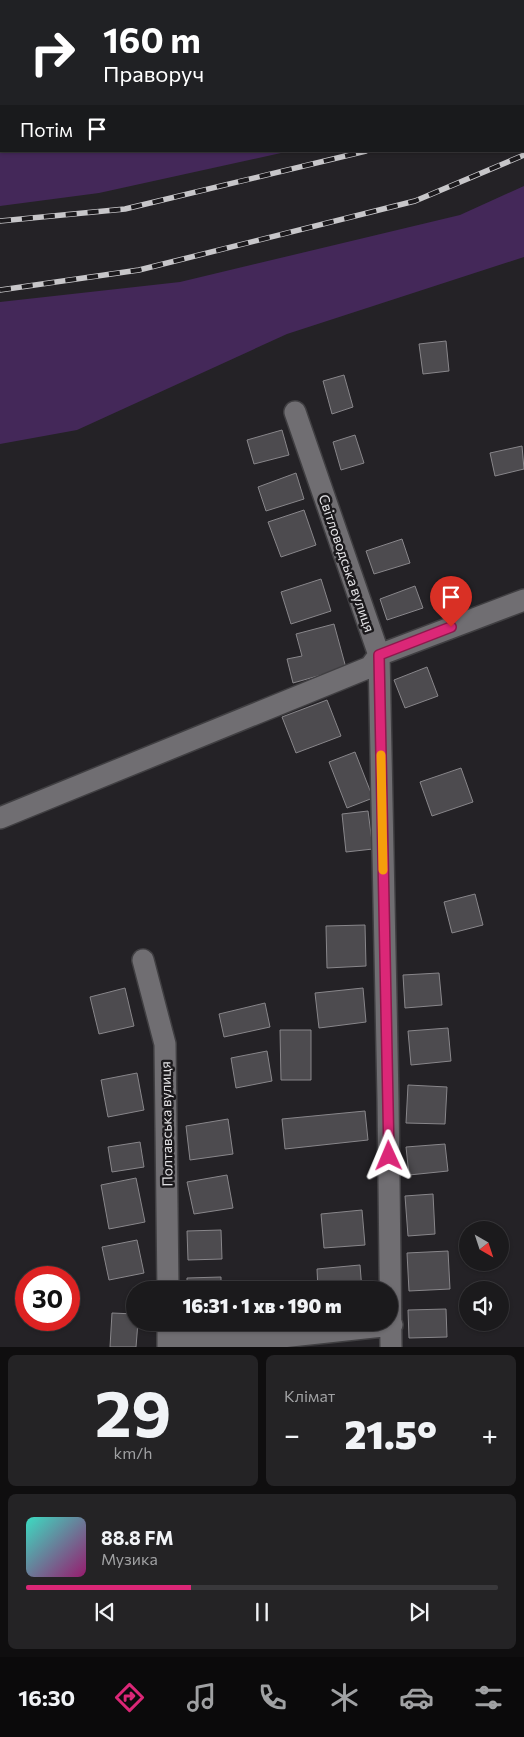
<!DOCTYPE html>
<html lang="uk">
<head>
<meta charset="utf-8">
<style>
  :root { --surface:#1b1a1c; --page:#242325; --text:#f1f3f6; --muted:#a0a1a3; --line:#39383b; --accent:#db2777 }
  body { margin:0; font-family:Commissioner,sans-serif; background:var(--page); color:var(--text); height:100vh; display:flex; flex-direction:column; font-size:19px; white-space:nowrap }
  * { box-sizing:border-box; margin:0 }
  p { font-size:16px; color:var(--muted) }
  .icon { flex:none; width:28px; height:28px; fill:none; stroke:currentColor; stroke-width:2; stroke-linecap:round; stroke-linejoin:round }
  .map { position:relative; height:1347px; overflow:hidden }
  .panel { display:flex; flex-direction:column; gap:8px; padding:8px; background:#0f0e0f; flex:1 }
  .panel>* { flex:none }
  .banner { position:absolute; left:0px; top:0px; width:525px; height:152px; box-shadow:0 1px 4px #0004,0 0 0 1px var(--line); background:#202124; color:#fff; overflow:hidden }
  .needle { width:32px; rotate:141deg }
  .tools { position:absolute; left:459px; top:1221px; display:grid; gap:10px }
  .tools a { display:grid; place-items:center; width:50px; height:50px; border-radius:50%; background:var(--surface); box-shadow:0 1px 4px #0004,0 0 0 1px var(--line); font-size:25px }
  .speed { position:absolute; left:15px; top:1266px; display:flex; gap:10px; font-size:25px; font-weight:700; text-align:center }
  .speed>* { display:grid; place-content:center; width:65px; height:65px; border-radius:50%; background:var(--surface); box-shadow:0 1px 4px #0004,0 0 0 1px var(--line); line-height:1 }
  .speed .limit { border:8px solid #d22; background:#fff; color:#111 }
  .pin { position:absolute; display:grid; place-items:center; width:42px; height:42px; color:#fff; margin:-51px -21px; border-radius:50% 50% 50% 0; rotate:-45deg; box-shadow:0 0 5px #0007 }
  .pin .icon { rotate:45deg }
  .me { position:absolute; width:55px; margin:-28px; rotate:359deg; stroke-linejoin:round; filter:drop-shadow(0 0 4px #0008) }
  .turn { display:flex; align-items:center; gap:18px; height:105px; padding:0 20px; font-size:22px }
  .turn .icon { width:65px; height:65px; stroke-width:2.5 }
  .turn b { display:block; font-size:35px; line-height:42px }
  .then { display:flex; align-items:center; height:48px; padding:0 20px; background:#0003; gap:10px; font-size:19px }
  .big { font-size:38px; font-weight:800; line-height:1.1 }
  .panel .widget { flex:1; display:flex; flex-direction:column; justify-content:center; gap:8px; min-width:0; padding:0 18px; border-radius:8px; background:var(--page) }
  .panel .dial { align-items:center; gap:0 }
  .dial b { font-size:65px; line-height:1 }
  .song { display:flex; align-items:center; gap:15px }
  .cover { width:60px; height:60px; border-radius:8px; background:linear-gradient(135deg,hsl(170 70% 55%),hsl(320 70% 35%)) }
  .played { height:5px; border-radius:2px; background:linear-gradient(90deg,var(--accent) 35%,var(--line) 35%) }
  .keys { display:flex; justify-content:space-around; direction:ltr }
  .heat { display:flex; justify-content:space-between; align-items:center; font-size:28px; direction:ltr }
  .panel .tiles { flex:1; display:grid; gap:8px; grid-template-columns:1fr 1fr }
  .widget:last-child { grid-column:span 2 }
  .trip { position:absolute; left:126px; top:1281px; width:272px; height:50px; border-radius:25px; background:var(--surface); box-shadow:0 1px 4px #0004,0 0 0 1px var(--line); font-weight:800; line-height:50px; text-align:center }
  .dock { display:flex; height:80px; justify-content:space-around; align-items:center; background:#0b0a0b; color:var(--muted) }
  .dock .icon { width:35px; height:35px }
  .dock .active { color:var(--accent) }
  .dock b { font-size:22px; color:var(--text) }
  .map>svg:first-child { display:block }
  .green { fill:#442859 }
  .building { fill:#4d4b4f; stroke:#88868a }
  .lines { fill:none; stroke-linecap:round; stroke-linejoin:round }
  .minor-casing { stroke:#403f42; stroke-width:24 }
  .minor { stroke:#706e72; stroke-width:21 }
  .rail-casing { stroke:#c7c6c9; stroke-width:5.5 }
  .rail { stroke:#1b191c; stroke-width:4; stroke-dasharray:11; stroke-linecap:butt }
  .route-casing { stroke:#8e194d; stroke-width:12 }
  .route { stroke:#db2777; stroke-width:9 }
  .slow { stroke:#f59e0b; stroke-width:9 }
  .labels { text-anchor:middle; dominant-baseline:central; stroke-width:5; stroke-linejoin:round; paint-order:stroke }
  .street-label { font-size:14px; fill:#e3e2e5; stroke:#1b191c }
</style>
</head>
<body>
<div class="map">
<svg width="524" height="1347" viewBox="0 0 524 1347">
  <rect width="100%" height="100%" fill="#242226"/>
  <path class="green" d="M0 0H524V84V1H1V151H290L99 193 0 206Z
    M524 186V257L287 334 77 430 0 444V302L180 282 460 215Z"/>
  <path class="building" d="M446 341 449 371 423 374 419 344Z
    M344 375 353 407 332 414 323 381Z
    M282 430 289 455 254 464 247 440Z
    M355 435 364 463 341 470 333 442Z
    M522 446 524 469 495 476 490 453Z
    M296 473 304 499 266 511 258 487Z
    M304 510 316 545 281 557 268 522Z
    M402 539 410 563 374 574 366 551Z
    M321 579 331 611 291 624 281 592Z
    M415 586 423 608 387 620 380 599Z
    M334 624 346 668 293 683 287 659 302 656 296 634Z
    M427 667 438 696 405 708 394 680Z
    M327 700 341 736 296 753 282 717Z
    M355 752 373 798 347 808 329 762Z
    M461 768 473 802 432 816 420 782Z
    M368 811 373 849 346 852 342 814Z
    M475 894 483 925 452 933 444 902Z
    M365 925 366 966 327 968 326 926Z
    M439 973 442 1005 405 1008 403 975Z
    M125 988 134 1026 99 1034 90 997Z
    M363 988 366 1022 319 1028 315 993Z
    M265 1003 270 1027 224 1037 219 1014Z
    M448 1028 451 1061 411 1065 408 1031Z
    M280 1030H311V1080H281Z
    M267 1051 272 1081 236 1088 231 1058Z
    M137 1073 144 1110 108 1117 101 1080Z
    M408 1085 447 1087 445 1124 406 1123Z
    M365 1111 368 1140 285 1149 282 1119Z
    M228 1119 233 1154 190 1160 186 1126Z
    M140 1142 144 1167 112 1172 108 1147Z
    M445 1144 448 1171 409 1175 406 1147Z
    M227 1175 233 1208 194 1214 187 1182Z
    M136 1178 145 1222 109 1229 101 1185Z
    M433 1194 435 1234 408 1236 405 1196Z
    M362 1210 365 1245 324 1248 321 1214Z
    M221 1230 222 1259 188 1260 187 1231Z
    M137 1240 144 1273 109 1280 102 1247Z
    M448 1251 450 1289 409 1291 407 1253Z
    M360 1265 362 1290H318L317 1269Z
    M221 1277V1290H187V1278Z
    M446 1309 447 1337 409 1338 408 1310Z
    M112 1313 135 1314V1322H138L136 1347H110Z"/>
  <g class="lines">
    <g class="minor-casing">
      <path id="minor" d="M295 412 379 655 388 1099 391 1347
        M0 818 370 667 379 655 524 600
        M143 960 165 1044 168 1290
        M168 1343 282 1337 392 1325
        M168 1347V1322"/>
    </g>
    <use href="#minor" class="minor"/>
    <g class="rail-casing">
      <path id="rail" d="M0 221 125 209 366 151
        M0 290 139 270 415 201 524 155"/>
    </g>
    <use href="#rail" class="rail"/>
  </g>
  <g class="lines">
    <g class="route-casing">
      <path id="route" d="M389 1156 379 655 451 627"/>
    </g>
    <use href="#route" class="route"/>
    <path class="slow" d="M381 755 383 870"/>
  </g>
  <g class="labels">
    <g class="street-label">
      <text transform="translate(347 563) rotate(71)">Світловодська вулиця</text>
      <text transform="translate(166 1124) rotate(-91)">Полтавська вулиця</text>
    </g>
  </g>
</svg>
<div class="tools">
<a><svg class="needle" viewBox="-14 -14 28 28"><path d="M0-13l5 13h-10z" fill="#e53935"/><path d="M0 13l5-13h-10z" fill="#a0a1a3"/></svg></a>
<a><svg class="icon" aria-label="sound" viewBox="0 0 24 24"><path d="M4 9h4l5-4v14l-5-4H4zM17 9q2 3 0 6"/></svg></a>
</div>
<div class="speed"><div class="limit">30</div></div>
<div class="pin" style="left:451px;top:627px;background:#d93025"><svg class="icon" aria-label="arrive" viewBox="0 0 24 24"><path d="M6 21V4h12l-3 4 3 4H6"/></svg></div>
<svg class="me" style="left:389px;top:1156px" viewBox="-20 -20 40 40"><path d="M0-17L14 15 0 8-14 15z" fill="#db2777" stroke="#fff" stroke-width="4"/></svg>
<div class="trip">16:31 · 1 хв · 190 m</div>
<div class="banner">
<div class="turn"><svg class="icon" aria-label="right" viewBox="0 0 24 24"><path d="M7 20v-9h11M14 6l5 5-5 5"/></svg><div><b>160 m</b>Праворуч</div></div>
<div class="then">Потім<svg class="icon" aria-label="arrive" viewBox="0 0 24 24"><path d="M6 21V4h12l-3 4 3 4H6"/></svg></div>
</div>
</div>
<section class="panel">
<div class="tiles">
<div class="widget dial"><b>29</b><p>km/h</p></div>
<div class="widget"><p>Клімат</p>
<div class="heat"><a>−</a><b class="big">21.5°</b><a>+</a></div>
</div>
<div class="widget">
<div class="song"><i class="cover"></i><div><b>88.8 FM</b><p>Музика</p></div></div>
<div class="played"></div>
<div class="keys"><svg class="icon" aria-label="previous" viewBox="0 0 24 24"><path d="M18 5L8 12l10 7zM5 5v14"/></svg><svg class="icon" aria-label="pause" viewBox="0 0 24 24"><path d="M8 5v14M16 5v14"/></svg><svg class="icon" aria-label="next" viewBox="0 0 24 24"><path d="M6 5l10 7-10 7zM19 5v14"/></svg></div>
</div>
</div>
</section>
<nav class="dock">
<b>16:30</b>
<svg class="icon active" aria-label="directions" viewBox="0 0 24 24"><path d="M12 3l9 9-9 9-9-9zM9 14v-3h6M13 9l2 2-2 2"/></svg>
<svg class="icon" aria-label="music" viewBox="0 0 24 24"><path d="M9 18V5l10-2v13"/><circle cx="6" cy="18" r="3"/><circle cx="16" cy="16" r="3"/></svg>
<svg class="icon" aria-label="phone" viewBox="0 0 24 24"><path d="M5 4h4l2 5-3 2q2 4 5 5l2-3 5 2v4C11 20 4 13 5 4z"/></svg>
<svg class="icon" aria-label="climate" viewBox="0 0 24 24"><path d="M12 3v18M4 7l16 10M4 17L20 7"/></svg>
<svg class="icon" aria-label="car" viewBox="0 0 24 24"><path d="M5 17H2v-5l4-1 3-4h7l3 4 3 1v5h-3M9 17h6M6 11h13"/><circle cx="7" cy="17" r="2"/><circle cx="17" cy="17" r="2"/></svg>
<svg class="icon" aria-label="filters" viewBox="0 0 24 24"><path d="M4 7h16M4 17h16"/><circle cx="9" cy="7" r="2"/><circle cx="15" cy="17" r="2"/></svg>
</nav>
</body>
</html>
